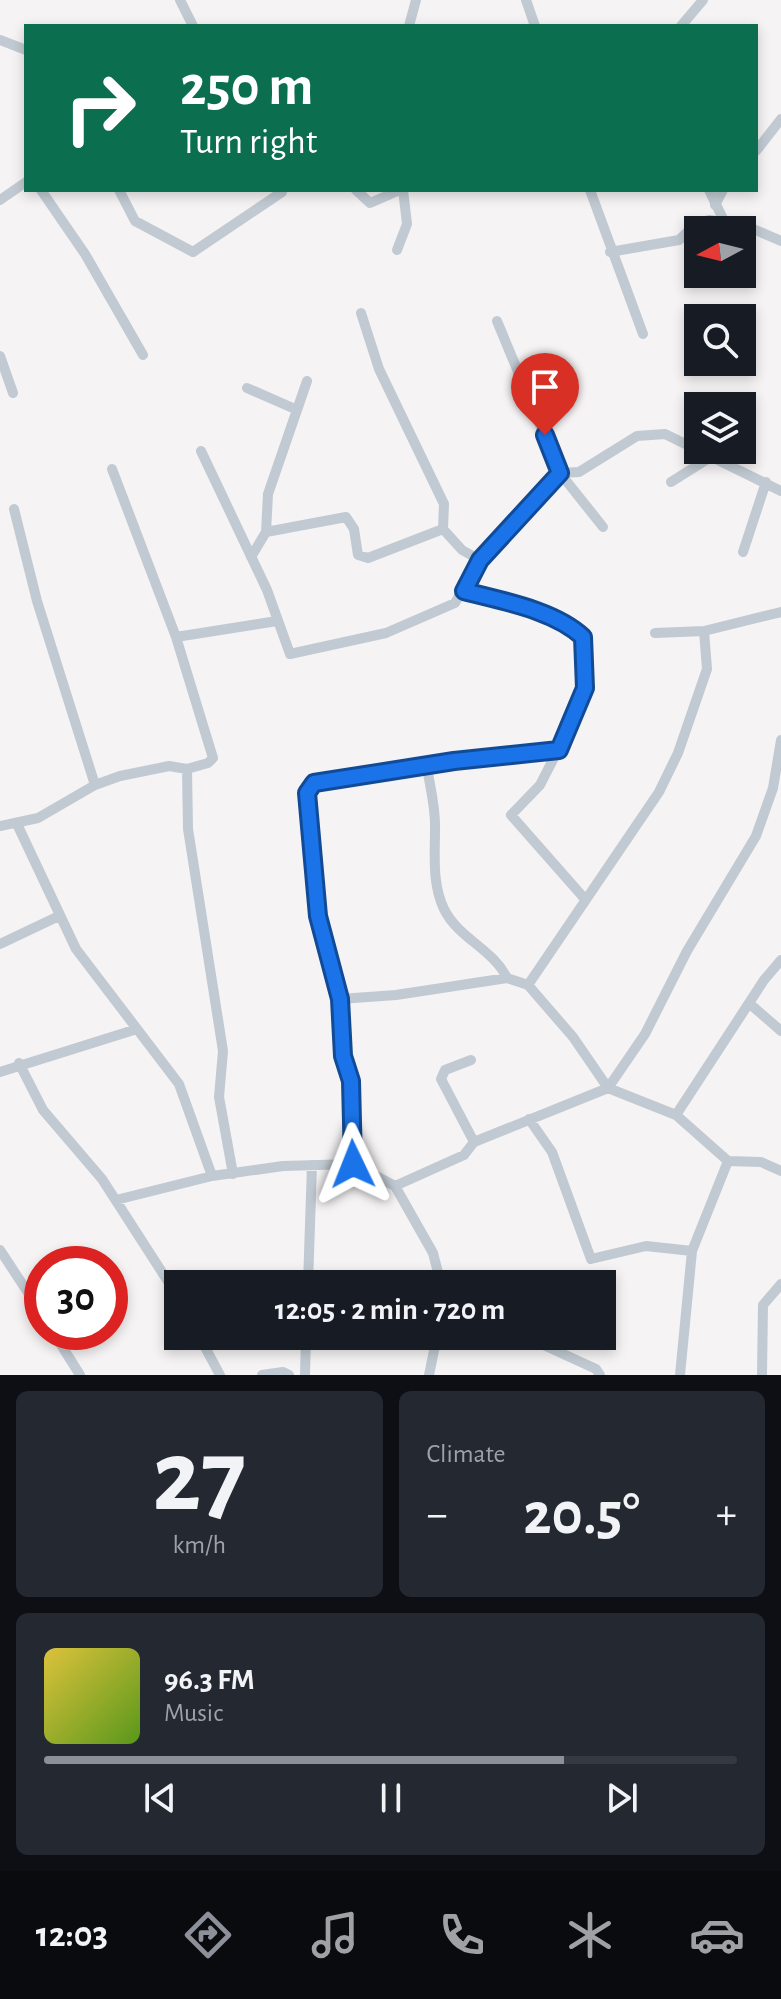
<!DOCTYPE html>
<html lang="en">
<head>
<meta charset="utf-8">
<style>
  :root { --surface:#171b24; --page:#242831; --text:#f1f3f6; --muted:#9ea1a6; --line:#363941; --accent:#8c9099 }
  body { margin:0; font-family:"Alegreya Sans",sans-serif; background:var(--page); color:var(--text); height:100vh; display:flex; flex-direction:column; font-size:30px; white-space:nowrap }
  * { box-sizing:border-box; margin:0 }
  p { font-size:26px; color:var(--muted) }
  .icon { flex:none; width:44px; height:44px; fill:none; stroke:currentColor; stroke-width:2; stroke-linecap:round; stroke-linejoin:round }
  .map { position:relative; height:1375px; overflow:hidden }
  .sheet { display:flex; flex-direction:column; gap:16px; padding:16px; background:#0d0f14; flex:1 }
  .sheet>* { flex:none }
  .guide { position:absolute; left:24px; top:24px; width:734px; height:168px; border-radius:0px; box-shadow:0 4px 12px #0003; background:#0b6e4f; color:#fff; overflow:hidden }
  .needle { width:52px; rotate:263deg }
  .fabs { position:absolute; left:684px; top:216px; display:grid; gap:16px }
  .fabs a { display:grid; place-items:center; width:72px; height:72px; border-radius:0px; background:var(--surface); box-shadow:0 4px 12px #0003; font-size:40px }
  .speed { position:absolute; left:24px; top:1246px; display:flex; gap:16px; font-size:40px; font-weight:700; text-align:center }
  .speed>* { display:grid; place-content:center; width:104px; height:104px; border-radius:50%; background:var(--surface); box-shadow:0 4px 12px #0003; line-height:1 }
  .speed .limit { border:12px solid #d22; background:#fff; color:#111 }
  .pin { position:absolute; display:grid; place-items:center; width:68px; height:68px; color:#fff; margin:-82px -34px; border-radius:50% 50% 50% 0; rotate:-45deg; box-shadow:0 0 8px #0007 }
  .pin .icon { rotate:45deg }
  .me { position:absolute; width:88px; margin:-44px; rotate:358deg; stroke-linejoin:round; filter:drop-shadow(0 0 6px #0008) }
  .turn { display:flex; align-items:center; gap:28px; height:168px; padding:0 24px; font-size:36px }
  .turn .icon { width:104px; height:104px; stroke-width:2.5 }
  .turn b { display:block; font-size:56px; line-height:68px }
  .big { font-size:60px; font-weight:600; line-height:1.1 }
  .sheet .widget { flex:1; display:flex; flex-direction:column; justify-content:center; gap:12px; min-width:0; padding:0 28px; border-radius:12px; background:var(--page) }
  .sheet .dial { align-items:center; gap:0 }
  .dial b { font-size:104px; line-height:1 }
  .song { display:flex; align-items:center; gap:24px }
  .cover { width:96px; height:96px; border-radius:12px; background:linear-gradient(135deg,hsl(50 70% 55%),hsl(90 70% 35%)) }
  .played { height:8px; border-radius:4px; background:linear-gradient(90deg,var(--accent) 75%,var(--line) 75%) }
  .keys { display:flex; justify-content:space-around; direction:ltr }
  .heat { display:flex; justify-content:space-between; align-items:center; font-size:44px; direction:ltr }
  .sheet .tiles { flex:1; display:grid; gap:16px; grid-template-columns:1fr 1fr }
  .widget:last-child { grid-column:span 2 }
  .trip { position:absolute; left:164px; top:1270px; width:452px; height:80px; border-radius:0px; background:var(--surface); box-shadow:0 4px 12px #0003; font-weight:600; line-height:80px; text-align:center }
  .tab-bar { display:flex; height:128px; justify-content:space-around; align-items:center; background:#090b0e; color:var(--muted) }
  .tab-bar .icon { width:56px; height:56px }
  .tab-bar .active { color:var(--accent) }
  .tab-bar b { font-size:36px; color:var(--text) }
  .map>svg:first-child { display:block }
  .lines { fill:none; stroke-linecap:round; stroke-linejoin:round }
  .street { stroke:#c1cad2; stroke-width:10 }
  .route-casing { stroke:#114b97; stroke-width:20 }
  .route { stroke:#1a73e8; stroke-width:14 }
</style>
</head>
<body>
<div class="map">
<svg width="781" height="1375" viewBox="0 0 781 1375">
  <rect width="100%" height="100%" fill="#f5f3f3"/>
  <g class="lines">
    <path class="street" d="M180 0 193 26
      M526 0 535 26
      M409 26 416 0
      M681 26 703 0
      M0 40 26 50
      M756 151 781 119
      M41 190 85 254 143 355
      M119 190 135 221 193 252 282 192
      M356 190 370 203 400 190
      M590 190 643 334
      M709 190 725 223
      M0 200 26 182
      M715 205 723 190
      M397 250 407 224 403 190
      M610 252 679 240 697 223 709 220 744 225 781 241
      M361 313 379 369 444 504 443 529 462 550 480 560
      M497 321 560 473 603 527
      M0 356 13 393
      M247 388 295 409
      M201 451 267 590 290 654 386 633 455 603 480 560 560 473 579 472 637 436 665 434 781 491
      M671 482 709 458
      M14 509 37 601 95 785
      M266 532 268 494 307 381
      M743 552 766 482
      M251 557 266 532 346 517 354 529 358 555 368 558 443 529
      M464 591C502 601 554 610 583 637L586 669 579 709 540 785 511 815 584 898
      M655 633 704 631 781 612
      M176 637 277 621
      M427 767C430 787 436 809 435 829 435 856 432 884 444 909 458 938 493 949 507 978
      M187 769 188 829 223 1051 219 1097 233 1174
      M17 824 76 949 179 1084 212 1176
      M0 826 38 818 95 785 120 776 169 766 187 769 208 763 213 758 176 637 112 469
      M0 944 59 916
      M528 985 659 792 678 753 707 669 704 631
      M340 999 396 995 507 978 528 985 573 1037 608 1088 676 1115 728 1161
      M750 1004 781 1031
      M471 1060 445 1070 441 1079 474 1142
      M19 1063 43 1110 102 1179 178 1297
      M0 1072 137 1029
      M676 1115 764 980 781 960
      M529 1119 552 1152 591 1259 646 1246 692 1251
      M353 1164 351 1081 343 1056 340 999 316 900 308 786 454 761 559 750
      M395 1186 464 1155 474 1142 608 1088 645 1034 687 951 756 836 773 788 781 740
      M116 1200 212 1176 283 1166 353 1164 395 1186 433 1253 441 1284
      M0 1250 42 1314
      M308 1284 312 1165
      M53 1332 80 1375
      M199 1336 220 1375
      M524 1336 596 1369 600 1375
      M262 1375 283 1372 289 1375
      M305 1375 306 1336
      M429 1375 437 1336
      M680 1375 692 1251 728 1161 761 1162 781 1171
      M762 1375 763 1305 781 1284"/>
  </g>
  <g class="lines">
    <g class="route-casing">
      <path id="route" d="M353 1164 351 1081 343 1056 340 999 318 916 307 793 314 783 454 761 559 750 585 688 583 637C554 610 502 601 464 591L480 560 560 473 545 435"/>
    </g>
    <use href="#route" class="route"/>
  </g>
</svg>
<div class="fabs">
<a><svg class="needle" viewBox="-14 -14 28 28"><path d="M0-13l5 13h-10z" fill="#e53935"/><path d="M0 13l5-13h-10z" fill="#9ea1a6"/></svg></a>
<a><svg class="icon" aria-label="search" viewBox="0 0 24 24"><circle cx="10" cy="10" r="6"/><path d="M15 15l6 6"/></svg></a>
<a><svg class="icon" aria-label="layers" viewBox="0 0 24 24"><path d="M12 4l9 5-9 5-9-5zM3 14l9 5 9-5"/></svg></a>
</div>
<div class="speed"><div class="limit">30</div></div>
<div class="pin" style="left:545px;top:435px;background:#d93025"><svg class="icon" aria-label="arrive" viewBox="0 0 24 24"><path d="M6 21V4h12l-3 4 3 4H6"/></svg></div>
<svg class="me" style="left:353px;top:1164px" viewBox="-20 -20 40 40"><path d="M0-17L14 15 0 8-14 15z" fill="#1a73e8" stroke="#fff" stroke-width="4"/></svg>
<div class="trip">12:05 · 2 min · 720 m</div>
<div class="guide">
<div class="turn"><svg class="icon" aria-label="right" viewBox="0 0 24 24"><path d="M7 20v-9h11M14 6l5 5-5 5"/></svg><div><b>250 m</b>Turn right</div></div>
</div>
</div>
<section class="sheet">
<div class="tiles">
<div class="widget dial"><b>27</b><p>km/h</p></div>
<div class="widget"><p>Climate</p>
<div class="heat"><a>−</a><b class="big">20.5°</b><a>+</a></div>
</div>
<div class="widget">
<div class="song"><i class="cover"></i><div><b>96.3 FM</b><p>Music</p></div></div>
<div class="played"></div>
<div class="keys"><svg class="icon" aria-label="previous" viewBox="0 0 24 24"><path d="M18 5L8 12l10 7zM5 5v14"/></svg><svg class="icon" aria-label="pause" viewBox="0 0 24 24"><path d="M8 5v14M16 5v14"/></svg><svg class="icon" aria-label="next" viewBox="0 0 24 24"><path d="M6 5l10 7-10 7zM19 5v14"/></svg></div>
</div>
</div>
</section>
<nav class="tab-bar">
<b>12:03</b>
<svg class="icon active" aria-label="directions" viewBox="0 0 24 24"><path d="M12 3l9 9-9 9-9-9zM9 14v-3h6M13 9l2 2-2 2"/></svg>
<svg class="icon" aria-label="music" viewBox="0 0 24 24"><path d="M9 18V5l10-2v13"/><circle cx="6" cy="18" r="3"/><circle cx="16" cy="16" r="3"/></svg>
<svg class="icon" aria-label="phone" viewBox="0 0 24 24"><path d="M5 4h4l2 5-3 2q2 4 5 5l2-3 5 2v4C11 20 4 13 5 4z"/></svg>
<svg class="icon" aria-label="climate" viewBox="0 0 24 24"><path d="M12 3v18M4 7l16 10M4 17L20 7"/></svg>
<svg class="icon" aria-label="car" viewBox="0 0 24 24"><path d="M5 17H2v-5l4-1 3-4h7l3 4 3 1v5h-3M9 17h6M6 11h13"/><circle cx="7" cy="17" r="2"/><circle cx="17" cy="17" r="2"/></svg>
</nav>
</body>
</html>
